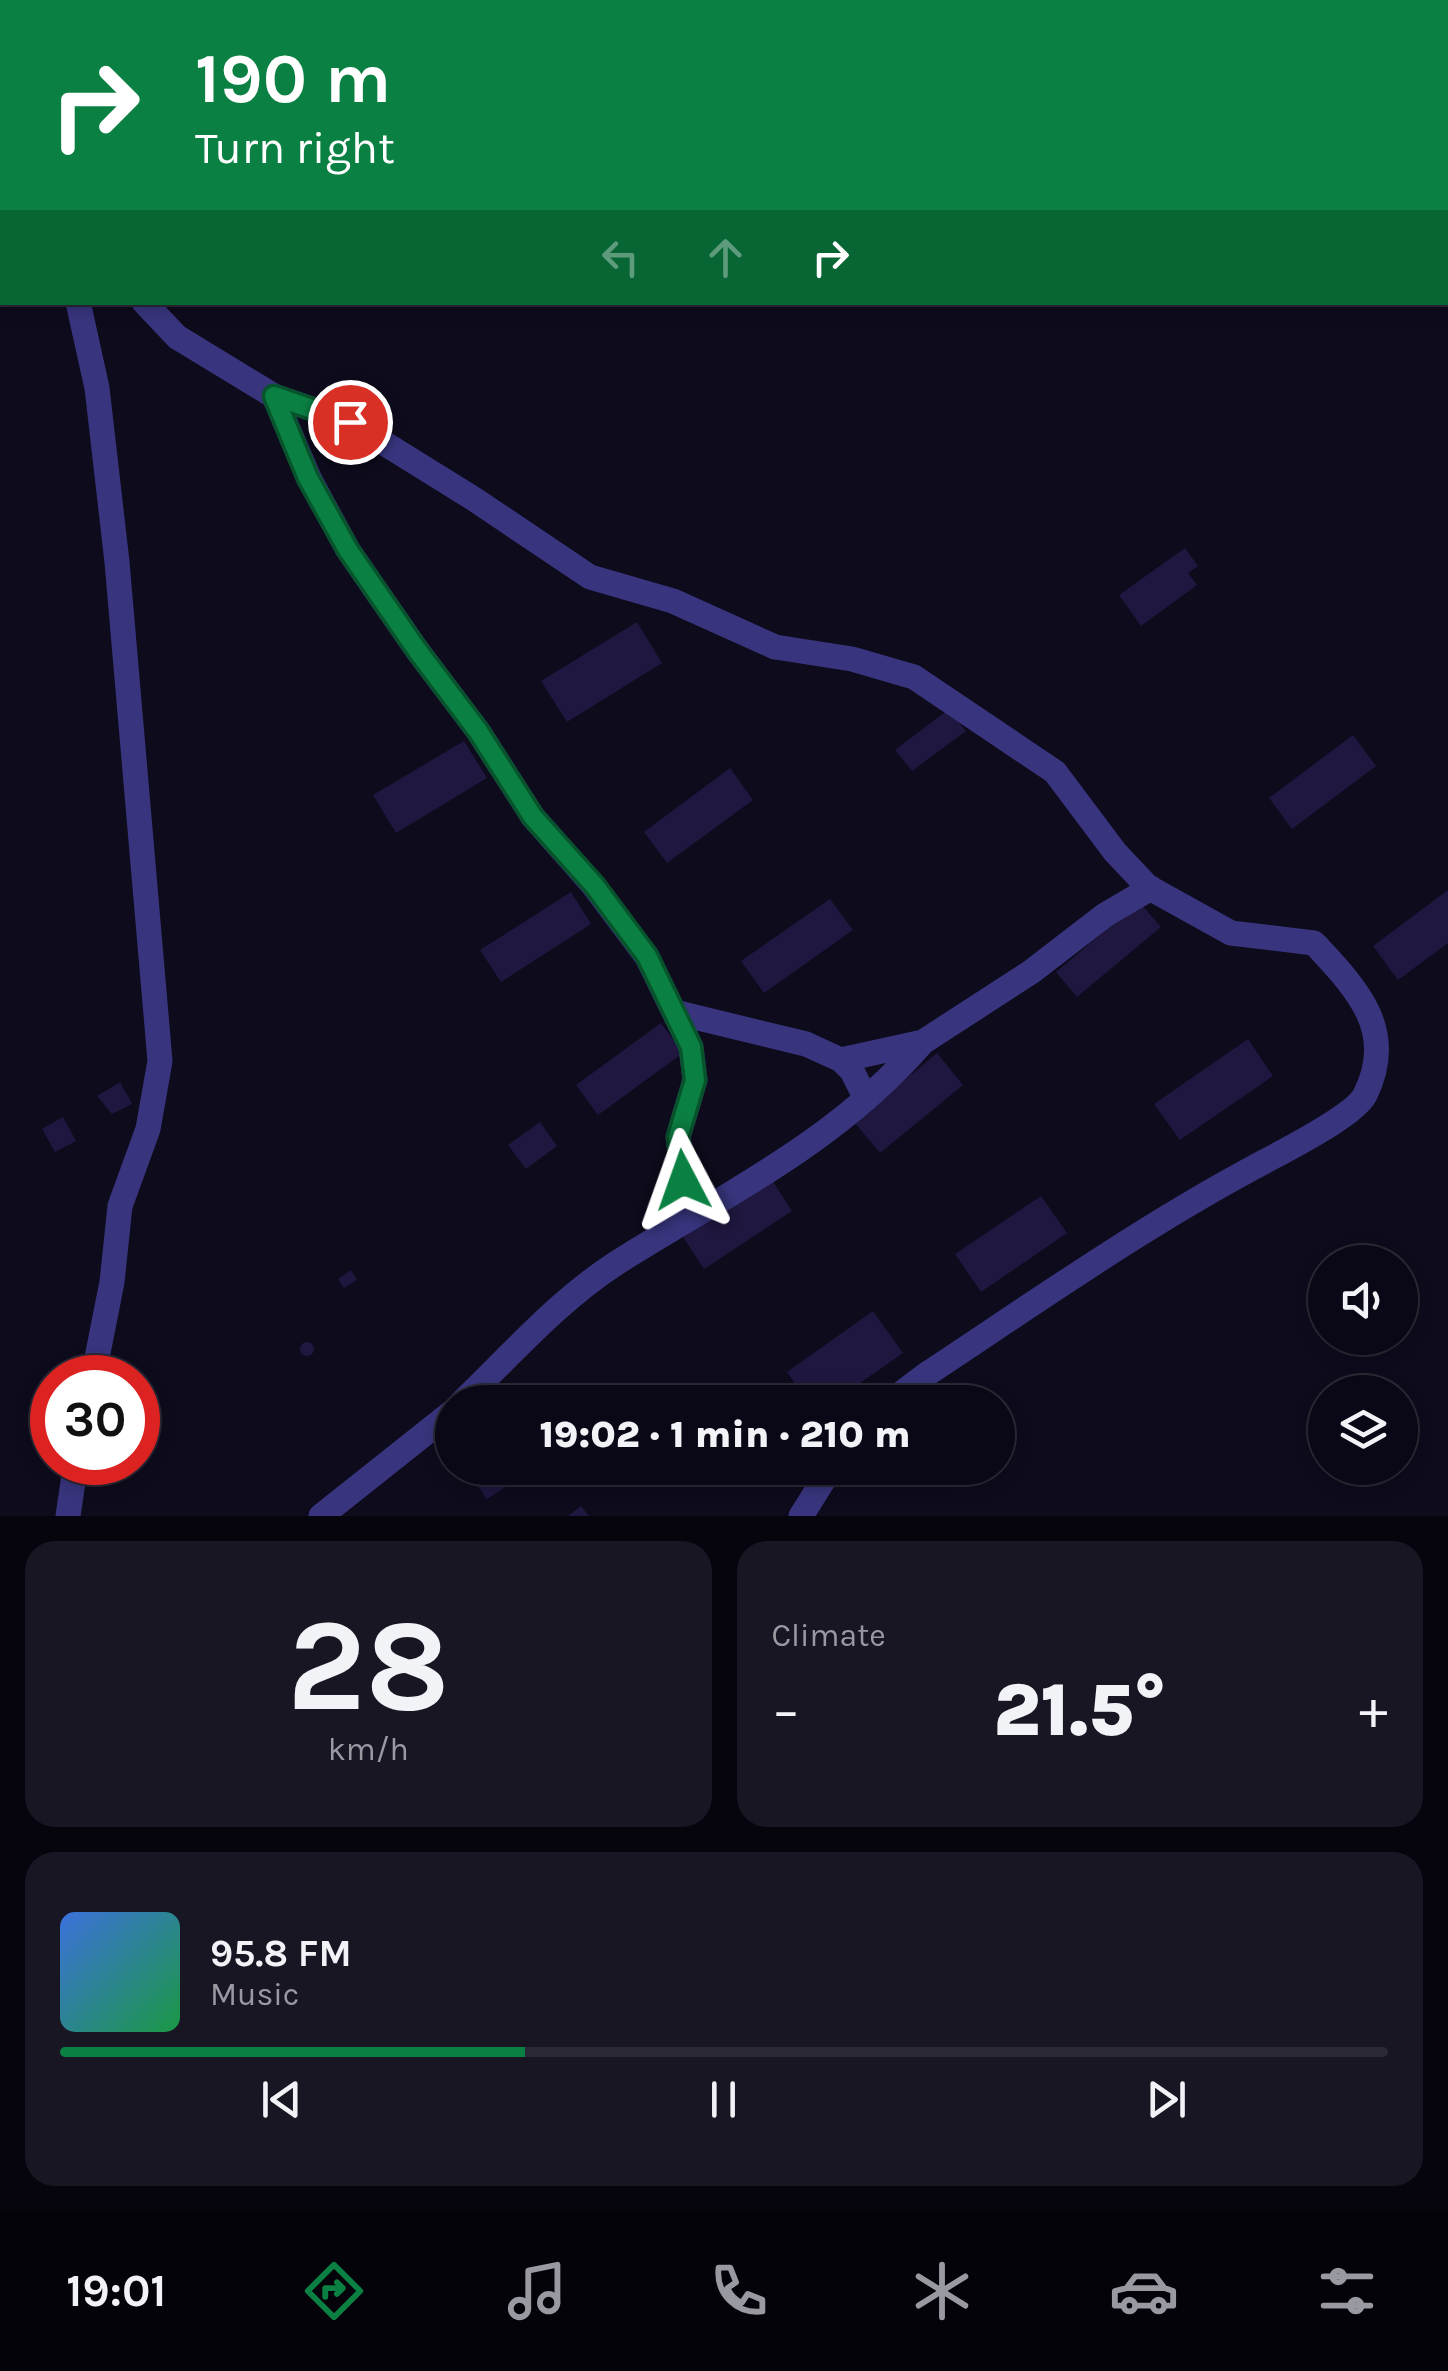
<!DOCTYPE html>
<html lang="en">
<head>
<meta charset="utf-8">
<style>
  :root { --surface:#0a0816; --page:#181623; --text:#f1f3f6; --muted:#999aa1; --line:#2a2935; --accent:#0b8043 }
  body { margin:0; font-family:Karla,sans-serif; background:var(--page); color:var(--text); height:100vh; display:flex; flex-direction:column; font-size:38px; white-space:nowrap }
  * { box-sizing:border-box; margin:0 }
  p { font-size:32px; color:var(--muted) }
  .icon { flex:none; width:55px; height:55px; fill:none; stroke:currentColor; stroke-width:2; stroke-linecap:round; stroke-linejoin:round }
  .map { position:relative; height:1516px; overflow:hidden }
  .details { display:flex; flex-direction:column; gap:25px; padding:25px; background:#06040c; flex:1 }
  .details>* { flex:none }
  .top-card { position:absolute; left:0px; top:0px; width:1450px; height:305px; box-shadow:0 5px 15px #0003,0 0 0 2px var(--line); background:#0b8043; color:#fff; overflow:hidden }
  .buttons { position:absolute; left:1308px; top:1245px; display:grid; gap:20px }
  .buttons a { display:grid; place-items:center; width:110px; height:110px; border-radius:50%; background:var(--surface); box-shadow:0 5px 15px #0003,0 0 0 2px var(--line); font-size:50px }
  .speed { position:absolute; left:30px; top:1355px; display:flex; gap:20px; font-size:50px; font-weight:700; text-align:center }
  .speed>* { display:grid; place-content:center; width:130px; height:130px; border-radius:50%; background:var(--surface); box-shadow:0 5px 15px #0003,0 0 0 2px var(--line); line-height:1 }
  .speed .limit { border:15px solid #d22; background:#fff; color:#111 }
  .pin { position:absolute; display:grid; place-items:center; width:85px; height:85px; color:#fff; margin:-42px; border:5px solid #fff; border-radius:50%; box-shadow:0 2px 10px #0007 }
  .me { position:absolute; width:110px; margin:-55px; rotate:356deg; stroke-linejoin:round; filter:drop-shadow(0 0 8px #0008) }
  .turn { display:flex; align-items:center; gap:35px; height:210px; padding:0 30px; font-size:45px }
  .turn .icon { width:130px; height:130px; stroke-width:2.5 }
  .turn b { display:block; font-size:70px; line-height:85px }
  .lanes { display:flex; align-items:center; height:95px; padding:0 30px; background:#0003; justify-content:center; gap:50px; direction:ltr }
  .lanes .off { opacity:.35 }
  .big { font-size:75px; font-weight:800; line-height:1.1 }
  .details .tile { flex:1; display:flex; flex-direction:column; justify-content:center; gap:15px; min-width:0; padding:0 35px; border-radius:30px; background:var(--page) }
  .details .dial { align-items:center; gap:0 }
  .dial b { font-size:130px; line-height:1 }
  .song { display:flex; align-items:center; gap:30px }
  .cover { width:120px; height:120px; border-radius:15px; background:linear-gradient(135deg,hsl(220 70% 55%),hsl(140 70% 35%)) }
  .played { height:10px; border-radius:5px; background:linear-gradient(90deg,var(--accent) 35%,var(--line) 35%) }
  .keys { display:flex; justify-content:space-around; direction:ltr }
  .heat { display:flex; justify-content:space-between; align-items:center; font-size:55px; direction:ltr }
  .details .tiles { flex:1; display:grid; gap:25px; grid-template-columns:1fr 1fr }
  .tile:last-child { grid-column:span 2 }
  .trip { position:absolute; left:435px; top:1385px; width:580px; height:100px; border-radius:50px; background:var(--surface); box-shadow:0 5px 15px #0003,0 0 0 2px var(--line); font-weight:800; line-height:100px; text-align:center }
  .tabs { display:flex; height:160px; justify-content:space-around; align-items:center; background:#040309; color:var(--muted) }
  .tabs .icon { width:70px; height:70px }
  .tabs .current { color:var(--accent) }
  .tabs b { font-size:45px; color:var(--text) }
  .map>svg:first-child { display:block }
  .building { fill:#1f173f }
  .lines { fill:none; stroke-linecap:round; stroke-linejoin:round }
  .street { stroke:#38357e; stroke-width:25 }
  .route-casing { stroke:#07532c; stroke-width:25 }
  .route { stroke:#0b8043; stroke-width:18 }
</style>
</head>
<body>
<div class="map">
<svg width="1448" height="1516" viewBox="0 0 1448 1516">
  <rect width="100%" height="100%" fill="#0e0b1d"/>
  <path class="building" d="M1185 548 1198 566 1188 573 1197 585 1141 626 1119 595Z
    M637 622 662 663 567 722 541 681Z
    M949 709 966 731 912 771 895 750Z
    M1353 735 1376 766 1292 829 1269 798Z
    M464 741 487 778 396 833 373 795Z
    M730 768 753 800 667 863 644 832Z
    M1448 890V943L1398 980 1373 946Z
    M571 892 591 924 501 982 480 950Z
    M830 899 853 930 764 993 741 961Z
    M1139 902 1161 927 1077 997 1056 972Z
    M661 1023 683 1053 598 1115 576 1085Z
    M1248 1039 1273 1076 1180 1140 1154 1104Z
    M937 1053 963 1085 880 1153 854 1122Z
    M120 1082 132 1104 112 1114 97 1096Z
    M63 1117 76 1141 55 1152 42 1129Z
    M540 1122 557 1146 526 1169 508 1145Z
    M772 1180 792 1211 704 1269 683 1237Z
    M1041 1196 1067 1233 981 1292 955 1254Z
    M351 1270 357 1280 344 1288 338 1279Z
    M873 1311 903 1353 833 1402H808L787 1372Z
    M300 1349a7 7 0 1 1 14 0a7 7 0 1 1-14 0Z
    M465 1468H534L487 1499Z
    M581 1506 589 1516H568Z"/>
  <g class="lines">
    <path class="street" d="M0 165 2 167
      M78 302 97 388 117 562 160 1061 148 1129 120 1206 112 1282 93 1378
      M144 302 177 337 274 396 350 422 474 499 590 577 673 601 775 647 852 659 914 677 1055 772 1115 852 1148 887 1231 933 1314 943C1357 989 1397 1030 1365 1095 1355 1114 1297 1144 1277 1155 1155 1218 1042 1298 927 1374L890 1402
      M274 396 309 478 348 550 417 650 478 731 533 817 593 885 647 957 691 1047 695 1080 678 1137 683 1180 713 1207
      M674 1012 806 1044 841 1060 852 1071 866 1099
      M841 1060 923 1042 1031 972 1105 915 1151 888
      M462 1402C510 1356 558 1301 615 1264 727 1193 834 1144 923 1042
      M68 1516 76 1462
      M321 1516 452 1412
      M801 1516 831 1468"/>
  </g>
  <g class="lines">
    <g class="route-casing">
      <path id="route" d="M350 422 274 396 308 478 348 550 417 650 478 731 533 817 594 885 647 956 691 1047 695 1080 678 1137 683 1180"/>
    </g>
    <use href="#route" class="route"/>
  </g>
</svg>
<div class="buttons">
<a><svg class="icon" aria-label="sound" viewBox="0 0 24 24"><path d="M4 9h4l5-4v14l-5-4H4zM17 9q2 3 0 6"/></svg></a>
<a><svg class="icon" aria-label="layers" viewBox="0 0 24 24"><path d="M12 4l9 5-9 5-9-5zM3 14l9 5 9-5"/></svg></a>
</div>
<div class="speed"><div class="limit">30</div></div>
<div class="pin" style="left:350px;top:422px;background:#d93025"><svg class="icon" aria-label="arrive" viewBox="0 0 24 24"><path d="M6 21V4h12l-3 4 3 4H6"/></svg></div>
<svg class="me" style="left:683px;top:1180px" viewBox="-20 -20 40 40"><path d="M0-17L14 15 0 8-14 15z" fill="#0b8043" stroke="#fff" stroke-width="4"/></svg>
<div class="trip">19:02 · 1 min · 210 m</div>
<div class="top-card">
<div class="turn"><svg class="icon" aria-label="right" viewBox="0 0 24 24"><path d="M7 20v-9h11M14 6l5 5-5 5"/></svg><div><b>190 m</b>Turn right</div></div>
<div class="lanes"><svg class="icon off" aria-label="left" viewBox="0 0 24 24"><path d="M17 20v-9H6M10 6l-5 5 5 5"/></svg><svg class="icon off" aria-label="ahead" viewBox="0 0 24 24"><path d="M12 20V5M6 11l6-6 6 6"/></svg><svg class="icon" aria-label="right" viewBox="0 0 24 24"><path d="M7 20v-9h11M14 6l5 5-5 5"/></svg></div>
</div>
</div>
<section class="details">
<div class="tiles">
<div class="tile dial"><b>28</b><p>km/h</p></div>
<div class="tile"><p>Climate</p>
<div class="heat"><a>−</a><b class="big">21.5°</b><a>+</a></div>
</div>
<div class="tile">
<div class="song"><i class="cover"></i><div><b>95.8 FM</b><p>Music</p></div></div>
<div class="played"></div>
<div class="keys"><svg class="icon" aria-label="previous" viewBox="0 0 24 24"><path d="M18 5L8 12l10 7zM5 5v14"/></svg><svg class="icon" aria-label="pause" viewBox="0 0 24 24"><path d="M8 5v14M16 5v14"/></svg><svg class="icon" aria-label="next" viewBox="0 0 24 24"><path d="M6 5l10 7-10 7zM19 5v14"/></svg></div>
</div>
</div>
</section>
<nav class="tabs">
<b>19:01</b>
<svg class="icon current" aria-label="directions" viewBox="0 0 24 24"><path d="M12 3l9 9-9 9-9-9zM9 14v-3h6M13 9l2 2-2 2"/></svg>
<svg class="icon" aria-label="music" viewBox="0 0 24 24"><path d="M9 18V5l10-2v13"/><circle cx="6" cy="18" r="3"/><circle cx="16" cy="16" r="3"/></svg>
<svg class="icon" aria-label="phone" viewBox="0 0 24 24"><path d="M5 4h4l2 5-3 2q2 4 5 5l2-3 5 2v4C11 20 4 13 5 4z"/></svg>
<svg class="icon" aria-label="climate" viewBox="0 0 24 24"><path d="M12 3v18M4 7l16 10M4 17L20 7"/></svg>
<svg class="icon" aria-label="car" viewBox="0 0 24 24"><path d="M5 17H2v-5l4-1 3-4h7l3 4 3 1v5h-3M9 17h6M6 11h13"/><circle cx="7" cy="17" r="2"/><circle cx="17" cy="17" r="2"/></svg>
<svg class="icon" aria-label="filters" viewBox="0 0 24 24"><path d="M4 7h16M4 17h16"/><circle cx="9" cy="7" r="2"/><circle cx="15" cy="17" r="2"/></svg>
</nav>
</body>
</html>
